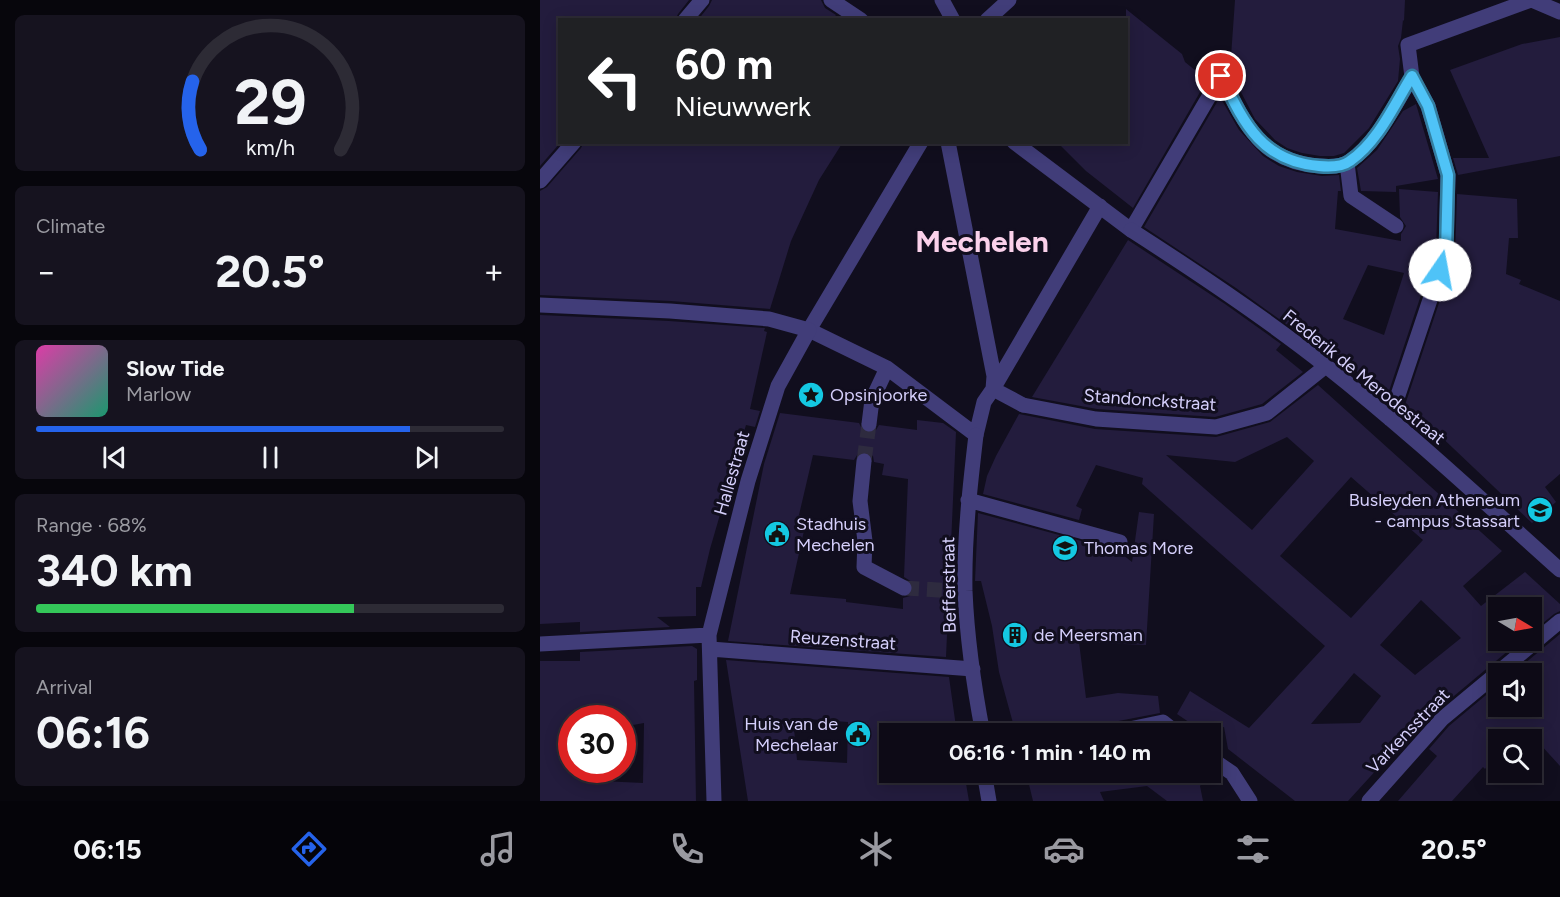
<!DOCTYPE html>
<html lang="en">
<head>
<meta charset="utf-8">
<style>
  :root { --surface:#0d0a16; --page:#16131f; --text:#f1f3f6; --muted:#9a9aa1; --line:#2d2b35; --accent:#2563eb }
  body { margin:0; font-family:Figtree,sans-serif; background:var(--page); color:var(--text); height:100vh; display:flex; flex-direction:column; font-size:22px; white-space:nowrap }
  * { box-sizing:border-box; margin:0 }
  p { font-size:20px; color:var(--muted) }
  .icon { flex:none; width:33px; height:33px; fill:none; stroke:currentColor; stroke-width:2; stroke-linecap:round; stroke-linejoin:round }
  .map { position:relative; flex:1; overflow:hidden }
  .drawer { display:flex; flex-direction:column; gap:15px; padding:15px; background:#07060c; width:540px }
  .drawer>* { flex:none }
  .guide { position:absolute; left:18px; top:18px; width:570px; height:126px; border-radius:0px; box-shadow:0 3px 15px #0003,0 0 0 2px var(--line); background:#202124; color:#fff; overflow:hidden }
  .needle { width:39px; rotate:100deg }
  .controls { position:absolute; left:948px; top:597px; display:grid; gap:12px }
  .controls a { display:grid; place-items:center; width:54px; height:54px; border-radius:0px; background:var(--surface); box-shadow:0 3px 15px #0003,0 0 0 2px var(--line); font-size:30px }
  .speed { position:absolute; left:18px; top:705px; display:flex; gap:12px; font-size:30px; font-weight:700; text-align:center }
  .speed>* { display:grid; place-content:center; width:78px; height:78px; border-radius:50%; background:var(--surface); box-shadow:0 3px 15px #0003,0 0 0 2px var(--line); line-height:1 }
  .speed .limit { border:9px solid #d22; background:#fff; color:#111 }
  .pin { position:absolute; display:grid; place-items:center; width:51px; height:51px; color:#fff; margin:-26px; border:3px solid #fff; border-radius:50%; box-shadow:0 2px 6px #0007 }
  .me { position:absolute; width:66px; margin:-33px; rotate:12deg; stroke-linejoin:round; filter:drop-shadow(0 0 4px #0008) }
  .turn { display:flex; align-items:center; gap:21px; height:126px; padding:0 18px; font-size:27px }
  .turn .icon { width:78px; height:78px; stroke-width:2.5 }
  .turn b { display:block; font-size:42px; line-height:51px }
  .big { font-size:45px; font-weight:700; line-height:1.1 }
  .drawer .card { flex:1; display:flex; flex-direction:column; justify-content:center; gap:9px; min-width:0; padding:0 21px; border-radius:9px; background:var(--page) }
  .drawer .dial { align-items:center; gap:0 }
  .dial svg { height:156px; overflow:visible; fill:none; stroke:var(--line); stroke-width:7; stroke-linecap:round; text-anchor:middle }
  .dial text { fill:var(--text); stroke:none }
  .song { display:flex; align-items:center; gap:18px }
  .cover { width:72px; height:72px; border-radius:9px; background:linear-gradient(135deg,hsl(320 70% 55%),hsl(160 70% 35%)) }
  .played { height:6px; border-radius:3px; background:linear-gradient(90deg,var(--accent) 80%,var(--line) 80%) }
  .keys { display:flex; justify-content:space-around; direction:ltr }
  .heat { display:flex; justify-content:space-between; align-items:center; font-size:33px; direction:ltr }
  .charge { height:9px; border-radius:4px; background:linear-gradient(90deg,#34c759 68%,var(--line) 0) }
  .trip { position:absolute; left:339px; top:723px; width:342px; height:60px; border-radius:0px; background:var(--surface); box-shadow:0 3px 15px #0003,0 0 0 2px var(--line); font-weight:700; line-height:60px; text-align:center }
  .tabs { display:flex; height:96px; justify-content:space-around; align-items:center; background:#050409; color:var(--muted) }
  .tabs .icon { width:42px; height:42px }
  .tabs .current { color:var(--accent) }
  .tabs b { font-size:27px; color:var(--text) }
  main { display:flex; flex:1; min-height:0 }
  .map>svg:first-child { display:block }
  .building { fill:#231c3d; fill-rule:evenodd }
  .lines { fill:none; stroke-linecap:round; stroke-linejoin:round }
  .pedestrian-tunnel { stroke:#2e2b3f; stroke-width:15; stroke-dasharray:15 8; stroke-linecap:butt }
  .pedestrian { stroke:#413d79; stroke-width:15 }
  .minor { stroke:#413d79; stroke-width:15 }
  .route-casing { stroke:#337fa1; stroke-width:15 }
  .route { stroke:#4fc3f7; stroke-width:10 }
  .labels { text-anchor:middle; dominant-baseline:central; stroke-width:6; stroke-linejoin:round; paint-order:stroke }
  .street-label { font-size:18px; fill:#d5cffb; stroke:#110e1e }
  .poi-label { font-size:18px; fill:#d5cffb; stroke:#110e1e; text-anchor:start }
  .town-label { font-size:30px; font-weight:bold; fill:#fbd1eb; stroke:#110e1e }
</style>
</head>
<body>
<main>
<section class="drawer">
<div class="card dial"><svg viewBox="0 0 100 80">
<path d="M14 69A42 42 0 1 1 86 69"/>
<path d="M14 69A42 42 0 0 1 10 34" stroke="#2563eb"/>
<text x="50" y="56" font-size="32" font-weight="700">29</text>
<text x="50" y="72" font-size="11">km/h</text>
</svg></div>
<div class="card"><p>Climate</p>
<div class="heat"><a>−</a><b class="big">20.5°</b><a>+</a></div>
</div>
<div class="card">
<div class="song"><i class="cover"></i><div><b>Slow Tide</b><p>Marlow</p></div></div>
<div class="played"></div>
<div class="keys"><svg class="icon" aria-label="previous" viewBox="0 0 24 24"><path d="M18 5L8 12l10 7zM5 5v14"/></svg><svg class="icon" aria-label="pause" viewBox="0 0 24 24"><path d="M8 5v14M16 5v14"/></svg><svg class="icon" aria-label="next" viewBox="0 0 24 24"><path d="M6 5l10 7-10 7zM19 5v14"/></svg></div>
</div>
<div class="card"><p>Range · 68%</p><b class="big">340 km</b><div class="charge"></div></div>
<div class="card"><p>Arrival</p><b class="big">06:16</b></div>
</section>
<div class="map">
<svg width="1020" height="801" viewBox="0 0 1020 801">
  <rect width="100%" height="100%" fill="#110e1e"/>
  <path class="building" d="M0 0H149L138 14 135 20H20L21 142 0 166Z
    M172 0H281L285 8 296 15 292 20H158L169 6Z
    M695 0H865L864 21 863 20 861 38 858 46 860 59 858 81 829 128 804 153 794 156H780L762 153 747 148 735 140 715 119 690 71Z
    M586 9 642 54 645 62 667 80 593 208 546 171 517 142H586Z
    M1020 37V156L918 175 913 158H949L910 70 982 44Z
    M680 97 699 130 723 156 739 166 757 172 782 176 799 175 801 191H798L795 229 861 241V234L866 226 860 217 859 189 898 192 896 250 847 397 764 327 758 332 753 329 696 288 604 227ZM828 265 864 273 844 335 803 319Z
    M876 104 898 179 856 186V192L821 191 817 168 837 150 863 111Z
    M44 142H303L279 180 251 241 230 309 131 301 0 295V191L7 187 41 148Z
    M917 194 977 199 978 238H969L966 274 981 280 979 284 1020 301V474L1005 487 1016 502 992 523 894 430 892 433 863 411 915 255Z
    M588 240 685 304 741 344 736 350 763 372 722 404 675 417 557 409 492 397Z
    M0 315 129 321 225 328 224 331 227 332 210 409 220 411 215 427 206 425 170 549 161 587H156V616L117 617 130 627 40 632V622L0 624Z
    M778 385 962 551 923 586 941 606 985 572 1020 604V611L1014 614 992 632V608H958V640H981L896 711 874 735 871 732 808 801H755L688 749 684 727 665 733 637 714 650 691 709 728 785 646 602 484 603 478 556 465 536 506 542 509 539 520 443 494 447 476 456 456 479 414 555 429 676 437 730 422ZM747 437 774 461 712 530 626 455 695 462ZM811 477 883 540 811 618 740 556ZM881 600 921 638 875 675 840 645ZM814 673 841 696 820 723 771 724Z
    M240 413 319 423 323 431 328 434 336 430 339 425 377 430V420L403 423 416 432 406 657 188 641 224 464ZM326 451 333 456 334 462 344 464 342 475 368 479 364 577 372 582 374 588 370 596 363 598V609L306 602V599L250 594 267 517 259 515 273 455 314 460 319 452Z
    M599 512 614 514 606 645 539 642 546 698 578 693 618 696 620 713 563 724 556 731 546 733 476 734 459 672 452 626 441 581H435L438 513 578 551 592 562Z
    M1020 634V766L999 743 992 748V740H958V754L945 769 943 767 912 801H858L897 756 889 749 909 726 958 685V706H992V674H972Z
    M152 646 157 649V680L154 681 156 801H0V661H40V652ZM32 718H82V727L104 723 103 783 41 780 42 770H32Z
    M186 660 409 677 417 734H350V772H424L429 801H208ZM253 718 308 722 307 763 257 760Z
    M486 772H668L660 786 663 801H627L607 786 560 792 564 801H493Z"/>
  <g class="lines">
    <path class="pedestrian-tunnel" d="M324 461 329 424
      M364 588 416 591"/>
    <path class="pedestrian" d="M291 0 321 20
      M381 142 269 330 347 368 436 435 444 402 453 389 454 376 408 142
      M474 142 591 230 681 76
      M807 163 811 196 856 226
      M483 405 453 389 560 206
      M329 424 332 400 347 368
      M324 461 320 501 325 541 324 567 364 588"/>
    <path class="minor" d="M402 0 413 20
      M992 0 1020 12
      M145 20 162 0
      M447 20 469 0
      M681 76C704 123 721 162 779 166 789 167 802 167 810 161 838 142 854 105 872 77
      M0 181 34 142
      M591 230C658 273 724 317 786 366 867 430 943 501 1020 570
      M0 305 130 311 229 319 269 330 238 386 208 481 169 635 174 801
      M483 405 556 419 676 427 727 413 786 366
      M850 419 906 252 908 175 888 106 872 77 868 45 991 0
      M436 435C430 486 424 539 425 591 427 638 434 687 443 734
      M428 500 580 542
      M0 644 169 635
      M170 649 433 669
      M565 734 623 722 638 734
      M670 758 692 773 710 801
      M444 772 449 801
      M829 801 902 719 1020 621"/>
  </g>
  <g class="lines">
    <g class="route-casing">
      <path id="route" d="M681 76C704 123 721 161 779 166 789 167 802 167 810 161 838 142 854 105 872 76L888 106 908 175 906 252 900 270"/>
    </g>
    <use href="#route" class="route"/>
  </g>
  <defs>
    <g id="sight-disc" transform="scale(1.35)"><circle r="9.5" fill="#14c8e2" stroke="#110e1e"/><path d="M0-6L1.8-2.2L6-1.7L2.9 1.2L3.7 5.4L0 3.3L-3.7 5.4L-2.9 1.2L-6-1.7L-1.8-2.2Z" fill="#111"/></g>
    <g id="school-disc" transform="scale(1.35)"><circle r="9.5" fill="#14c8e2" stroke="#110e1e"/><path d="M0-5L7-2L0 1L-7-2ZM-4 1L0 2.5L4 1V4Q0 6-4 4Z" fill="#111"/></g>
    <g id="civic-disc" transform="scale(1.35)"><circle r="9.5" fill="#14c8e2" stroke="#110e1e"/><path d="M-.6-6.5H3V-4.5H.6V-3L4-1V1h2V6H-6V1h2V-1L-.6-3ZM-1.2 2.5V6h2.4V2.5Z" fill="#111"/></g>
    <g id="university-disc" transform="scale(1.35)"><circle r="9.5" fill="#14c8e2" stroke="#110e1e"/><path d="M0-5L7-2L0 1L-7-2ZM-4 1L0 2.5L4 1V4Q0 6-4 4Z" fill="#111"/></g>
    <g id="building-disc" transform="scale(1.35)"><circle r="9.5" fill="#14c8e2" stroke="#110e1e"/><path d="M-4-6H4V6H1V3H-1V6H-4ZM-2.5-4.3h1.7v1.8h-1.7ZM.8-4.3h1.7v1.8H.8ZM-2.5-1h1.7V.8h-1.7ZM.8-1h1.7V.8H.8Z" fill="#111"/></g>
  </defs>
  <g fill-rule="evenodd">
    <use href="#sight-disc" x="271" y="395"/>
    <use href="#school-disc" x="1000" y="510"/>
    <use href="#civic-disc" x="237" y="534"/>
    <use href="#university-disc" x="525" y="548"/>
    <use href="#building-disc" x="475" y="635"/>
    <use href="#civic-disc" x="318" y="734"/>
  </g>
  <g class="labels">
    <g class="street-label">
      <text transform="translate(824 377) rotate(39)">Frederik de Merodestraat</text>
      <text transform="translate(610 400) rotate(4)">Standonckstraat</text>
      <text transform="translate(192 473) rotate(-74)">Hallestraat</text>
      <text transform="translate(409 585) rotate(-91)">Befferstraat</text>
      <text transform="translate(303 640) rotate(4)">Reuzenstraat</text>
      <text transform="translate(868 731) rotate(-46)">Varkensstraat</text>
    </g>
    <g class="poi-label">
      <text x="290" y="395">Opsinjoorke</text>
      <text x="980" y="500" text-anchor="end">Busleyden Atheneum<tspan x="980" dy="21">- campus Stassart</tspan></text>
      <text x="256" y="524">Stadhuis<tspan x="256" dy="21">Mechelen</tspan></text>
      <text x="544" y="548">Thomas More</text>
      <text x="494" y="635">de Meersman</text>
      <text x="298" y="724" text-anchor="end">Huis van de<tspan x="298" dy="21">Mechelaar</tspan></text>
    </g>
    <g class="town-label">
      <text x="442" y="241">Mechelen</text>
    </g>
  </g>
</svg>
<div class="controls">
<a><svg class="needle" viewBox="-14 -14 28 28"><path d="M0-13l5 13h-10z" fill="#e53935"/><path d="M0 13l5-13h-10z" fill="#9a9aa1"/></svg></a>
<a><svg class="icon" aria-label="sound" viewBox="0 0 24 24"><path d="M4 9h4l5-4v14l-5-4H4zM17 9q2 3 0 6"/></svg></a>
<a><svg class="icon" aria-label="search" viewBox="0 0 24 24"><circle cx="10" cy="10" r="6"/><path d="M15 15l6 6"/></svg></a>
</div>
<div class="speed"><div class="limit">30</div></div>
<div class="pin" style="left:681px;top:76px;background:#d93025"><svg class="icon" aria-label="arrive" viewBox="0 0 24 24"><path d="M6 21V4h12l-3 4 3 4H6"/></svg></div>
<svg class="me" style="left:900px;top:270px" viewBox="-20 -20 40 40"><circle r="19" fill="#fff"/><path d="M0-13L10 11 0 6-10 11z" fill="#4fc3f7"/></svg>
<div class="trip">06:16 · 1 min · 140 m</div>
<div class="guide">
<div class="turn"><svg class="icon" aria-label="left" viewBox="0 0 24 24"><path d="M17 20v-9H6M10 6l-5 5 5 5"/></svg><div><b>60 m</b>Nieuwwerk</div></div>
</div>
</div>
</main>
<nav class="tabs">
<b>06:15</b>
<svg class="icon current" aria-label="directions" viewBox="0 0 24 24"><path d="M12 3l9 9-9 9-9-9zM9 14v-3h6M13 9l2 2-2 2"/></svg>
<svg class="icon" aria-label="music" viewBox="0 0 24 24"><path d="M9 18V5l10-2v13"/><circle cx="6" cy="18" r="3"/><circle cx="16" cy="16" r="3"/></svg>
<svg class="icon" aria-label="phone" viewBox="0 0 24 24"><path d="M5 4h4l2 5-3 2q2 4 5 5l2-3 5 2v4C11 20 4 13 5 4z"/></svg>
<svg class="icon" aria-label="climate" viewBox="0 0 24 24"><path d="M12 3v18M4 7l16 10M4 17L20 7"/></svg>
<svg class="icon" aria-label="car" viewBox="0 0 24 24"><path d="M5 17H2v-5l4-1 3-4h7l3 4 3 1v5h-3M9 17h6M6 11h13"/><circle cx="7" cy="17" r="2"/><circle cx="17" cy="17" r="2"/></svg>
<svg class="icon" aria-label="filters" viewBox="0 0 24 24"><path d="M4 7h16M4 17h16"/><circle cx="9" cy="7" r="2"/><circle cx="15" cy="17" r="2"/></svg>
<b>20.5°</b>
</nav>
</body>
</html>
